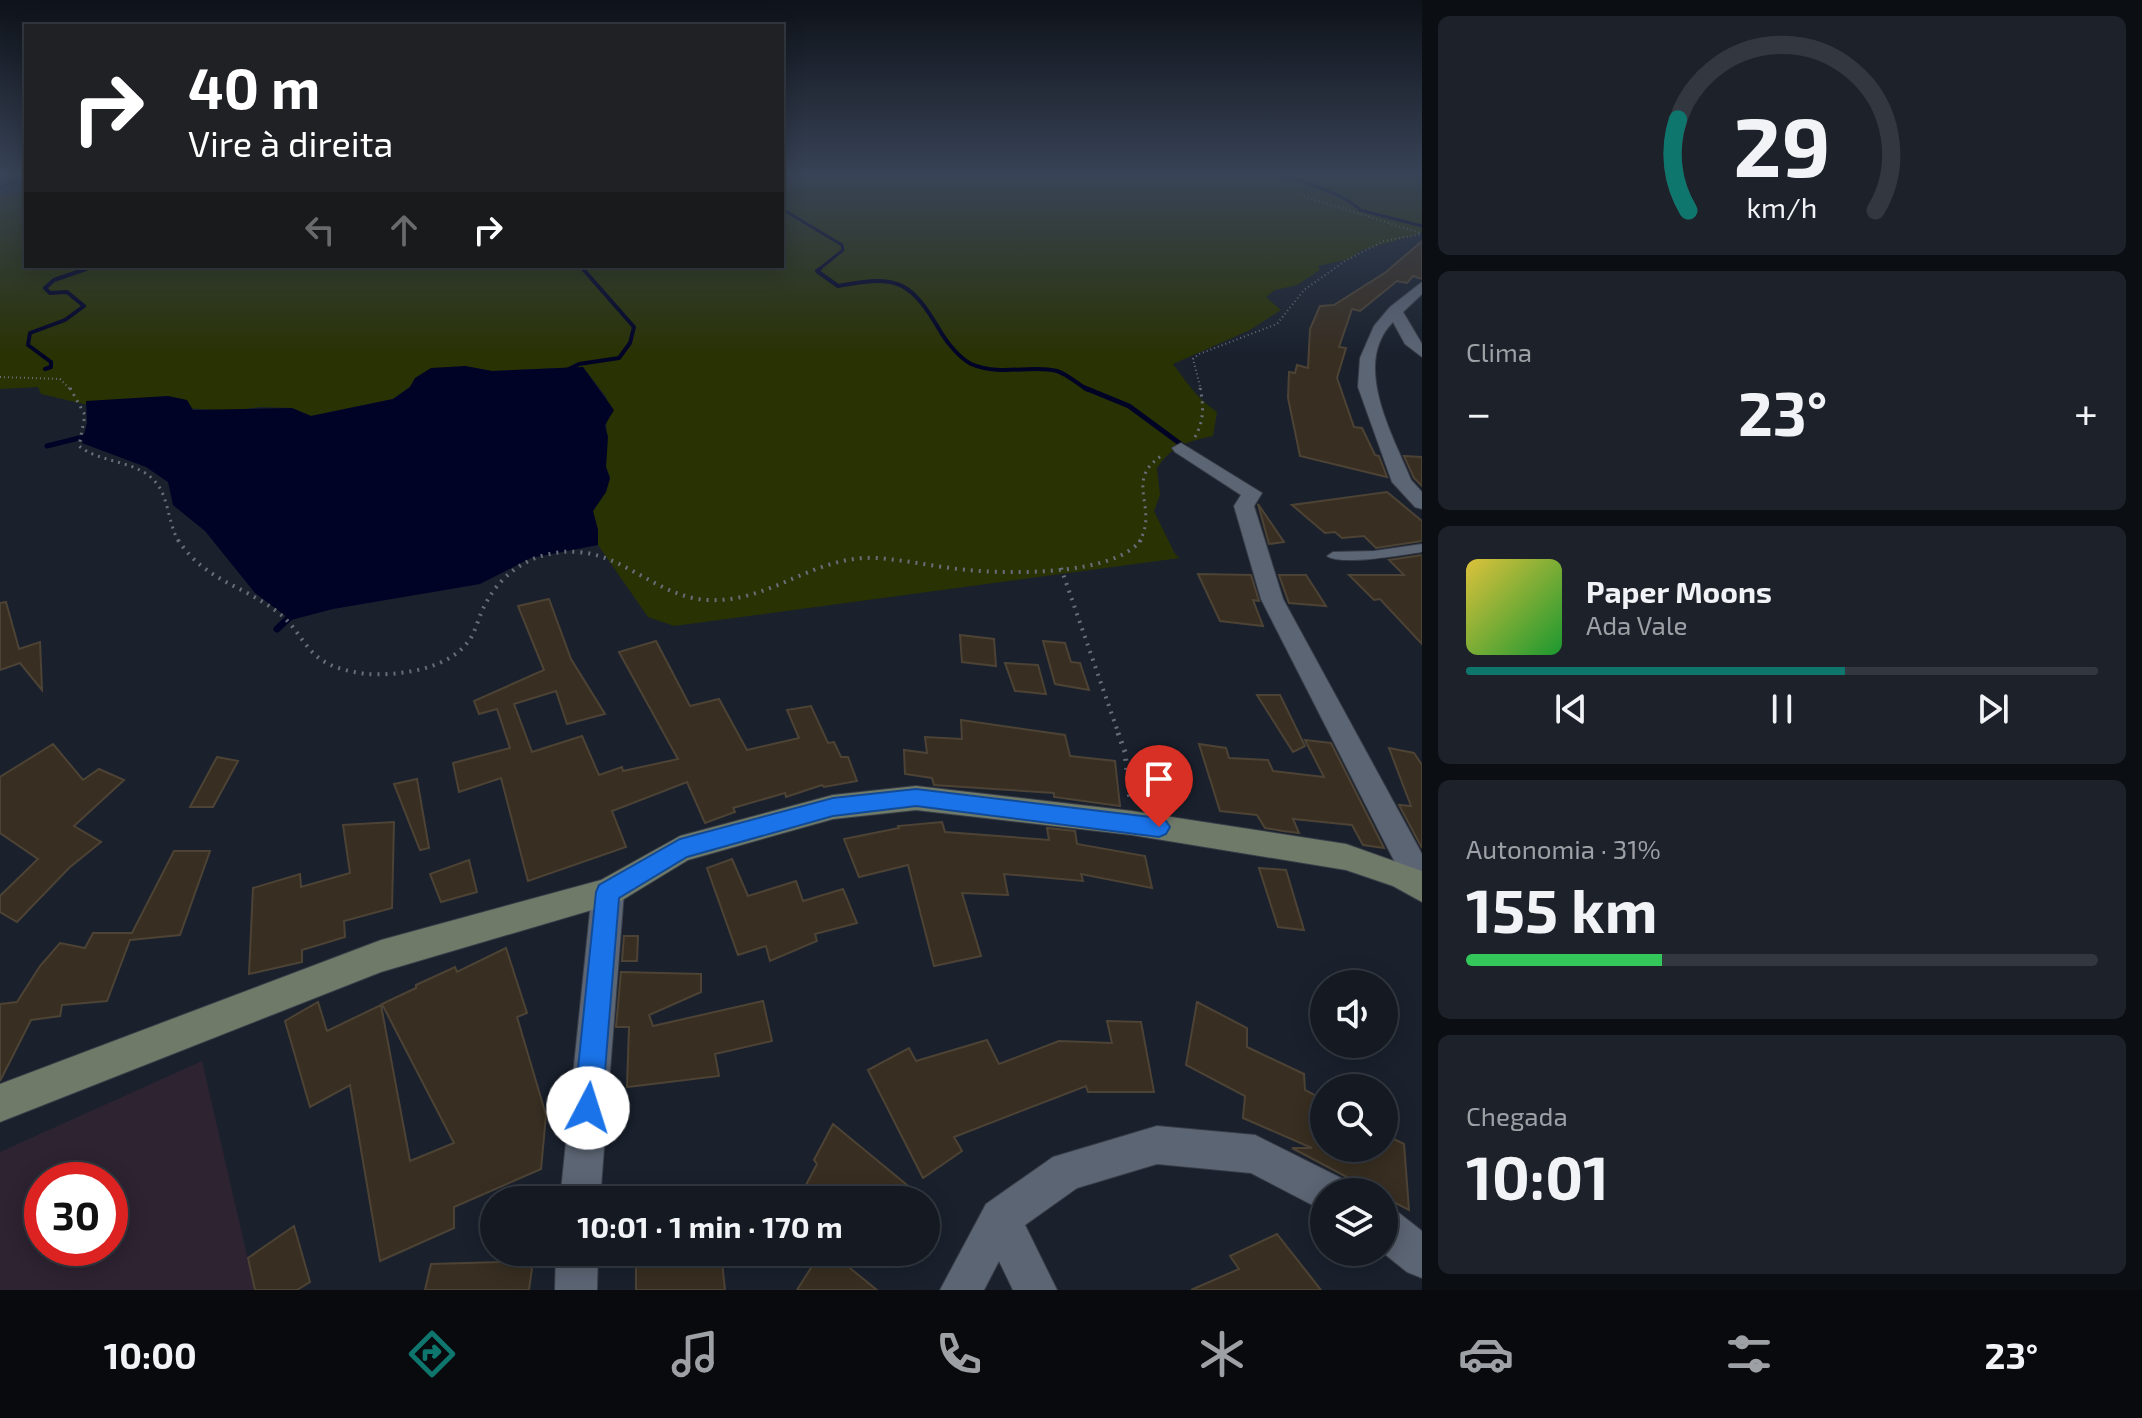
<!DOCTYPE html>
<html lang="pt">
<head>
<meta charset="utf-8">
<style>
  :root { --surface:#141922; --page:#1d222a; --text:#f1f3f6; --muted:#9da0a5; --line:#333840; --accent:#0f766e }
  body { margin:0; font-family:"Exo 2",sans-serif; background:var(--page); color:var(--text); height:100vh; display:flex; flex-direction:column; font-size:30px; white-space:nowrap }
  * { box-sizing:border-box; margin:0 }
  p { font-size:26px; color:var(--muted) }
  .icon { flex:none; width:44px; height:44px; fill:none; stroke:currentColor; stroke-width:2; stroke-linecap:round; stroke-linejoin:round }
  .map { position:relative; flex:1; overflow:hidden }
  .sheet { display:flex; flex-direction:column; gap:16px; padding:16px; background:#0b0e13; width:720px }
  .sheet>* { flex:none }
  .hud { position:absolute; left:24px; top:24px; width:760px; height:244px; border-radius:0px; box-shadow:0 4px 20px #0003,0 0 0 2px var(--line); background:#202124; color:#fff; overflow:hidden }
  .tools { position:absolute; left:1310px; top:970px; display:grid; gap:16px }
  .tools a { display:grid; place-items:center; width:88px; height:88px; border-radius:50%; background:var(--surface); box-shadow:0 4px 20px #0003,0 0 0 2px var(--line); font-size:40px }
  .speed { position:absolute; left:24px; top:1162px; display:flex; gap:16px; font-size:40px; font-weight:700; text-align:center }
  .speed>* { display:grid; place-content:center; width:104px; height:104px; border-radius:50%; background:var(--surface); box-shadow:0 4px 20px #0003,0 0 0 2px var(--line); line-height:1 }
  .speed .limit { border:12px solid #d22; background:#fff; color:#111 }
  .pin { position:absolute; display:grid; place-items:center; width:68px; height:68px; color:#fff; margin:-82px -34px; border-radius:50% 50% 50% 0; rotate:-45deg; box-shadow:0 0 8px #0007 }
  .pin .icon { rotate:45deg }
  .me { position:absolute; width:88px; margin:-44px; rotate:5deg; stroke-linejoin:round; filter:drop-shadow(0 0 6px #0008) }
  .turn { display:flex; align-items:center; gap:28px; height:168px; padding:0 32px; font-size:36px }
  .turn .icon { width:104px; height:104px; stroke-width:2.5 }
  .turn b { display:block; font-size:56px; line-height:68px }
  .lanes { display:flex; align-items:center; height:76px; padding:0 32px; background:#0003; justify-content:center; gap:40px; direction:ltr }
  .lanes .off { opacity:.35 }
  .big { font-size:60px; font-weight:700; line-height:1.1 }
  .sheet .widget { flex:1; display:flex; flex-direction:column; justify-content:center; gap:12px; min-width:0; padding:0 28px; border-radius:12px; background:var(--page) }
  .sheet .dial { align-items:center; gap:0 }
  .dial svg { height:208px; overflow:visible; fill:none; stroke:var(--line); stroke-width:7; stroke-linecap:round; text-anchor:middle }
  .dial text { fill:var(--text); stroke:none }
  .song { display:flex; align-items:center; gap:24px }
  .cover { width:96px; height:96px; border-radius:12px; background:linear-gradient(135deg,hsl(50 70% 55%),hsl(130 70% 35%)) }
  .played { height:8px; border-radius:4px; background:linear-gradient(90deg,var(--accent) 60%,var(--line) 60%) }
  .keys { display:flex; justify-content:space-around; direction:ltr }
  .heat { display:flex; justify-content:space-between; align-items:center; font-size:44px; direction:ltr }
  .charge { height:12px; border-radius:6px; background:linear-gradient(90deg,#34c759 31%,var(--line) 0) }
  .trip { position:absolute; left:480px; top:1186px; width:460px; height:80px; border-radius:40px; background:var(--surface); box-shadow:0 4px 20px #0003,0 0 0 2px var(--line); font-weight:700; line-height:80px; text-align:center }
  .dock { display:flex; height:128px; justify-content:space-around; align-items:center; background:#080a0e; color:var(--muted) }
  .dock .icon { width:56px; height:56px }
  .dock .selected { color:var(--accent) }
  .dock b { font-size:36px; color:var(--text) }
  main { display:flex; flex:1; min-height:0 }
  .map>svg:first-child { display:block }
  .industrial { fill:#2e2331; fill-rule:evenodd }
  .green { fill:#293203 }
  .water { fill:#000226 }
  .lines { fill:none; stroke-linecap:round; stroke-linejoin:round }
  .stream-far3 { stroke:#000226; stroke-width:3 }
  .stream-far2 { stroke:#000226; stroke-width:4 }
  .stream-far1 { stroke:#000226; stroke-width:5 }
  .stream { stroke:#000226; stroke-width:7 }
  .building { fill:#382e21; stroke:#4d4335; stroke-width:2 }
  .lane-casing { stroke:#383d47; stroke-width:2 }
  .street-casing { stroke:#383d47; stroke-width:2 }
  .secondary-casing { stroke:#383d47; stroke-width:2 }
  .path-far3 { stroke:#686e79; stroke-width:2; stroke-dasharray:1 3; stroke-linecap:butt }
  .path-far2 { stroke:#686e79; stroke-width:3; stroke-dasharray:2 5; stroke-linecap:butt }
  .path-far1 { stroke:#686e79; stroke-width:4; stroke-dasharray:2 6; stroke-linecap:butt }
  .path { stroke:#686e79; stroke-width:5; stroke-dasharray:2 7; stroke-linecap:butt }
  .lane { fill:#5c6574; fill-rule:evenodd }
  .street { fill:#5c6574; fill-rule:evenodd }
  .secondary { fill:#707a69; fill-rule:evenodd }
  .route { fill:#1a73e8; stroke:#114b97; stroke-width:2 }
</style>
</head>
<body>
<main>
<div class="map">
<svg width="1422" height="1290" viewBox="0 0 1422 1290">
  <rect width="100%" height="100%" fill="#1a212d"/>
  <path class="industrial" d="M202 1061 255 1290H0V1152ZM42 1180H110V1248H42Z"/>
  <path class="green" d="M782 175H1422V233L1362 250 1349 259 1318 266 1320 270 1297 285 1275 290 1266 297 1281 310 1250 330 1173 364C1188 384 1196 397 1217 412L1213 436C1186 442 1173 445 1157 468L1160 495 1154 511 1175 554 1180 558 674 626 648 617 598 545V530L593 511 606 492 610 478 606 467 607 398 583 367 492 371 465 366 415 378 410 387 393 399 311 416 292 408 260 407 233 411 87 402 88 405 41 394 38 387 0 389V195L26 192V266H782Z"/>
  <path class="water" d="M465 366 492 371 583 367 614 410 605 425 608 437 606 467 610 478 606 492 593 511 598 530V545L531 558 480 584 333 609 291 620 255 593 205 531 173 505 168 482 146 467 82 443 87 423 86 401 168 396 187 400 193 410 292 408 311 416 393 399 410 387 415 378 431 368Z"/>
  <g class="lines">
    <path class="stream-far3" d="M1280 175C1299 179 1348 196 1360 210L1422 226
      M0 188 10 183 26 182
      M782 209 842 245 843 250 817 271
      M580 266 585 271
      M81 271 94 266"/>
    <path class="stream-far2" d="M820 269 817 271 838 286C899 274 911 281 942 334 948 344 960 358 971 364 1002 377 1030 364 1057 371 1067 374 1079 385 1088 390
      M45 369 51 367V362L28 345 30 333 65 320 84 306 67 292 50 293 45 288 54 280 86 269
      M567 370 579 364 619 358 630 343 634 327 583 269"/>
    <path class="stream-far1" d="M1085 388 1129 406 1186 448
      M47 446 91 435"/>
    <path class="stream" d="M277 629 293 614"/>
  </g>
  <path class="building" d="M1422 241V279L1413 276 1407 283 1397 281 1360 311 1352 309 1339 347 1346 348 1337 378 1354 427 1362 428 1375 455 1379 456 1387 477 1300 456 1288 398 1289 372 1295 373 1297 365 1308 368 1310 329 1320 306 1334 305 1386 272Z
    M1404 456 1422 457V486L1414 478Z
    M1387 492 1422 521V541L1376 548 1364 536 1342 538 1335 532 1325 533 1292 505Z
    M1258 504 1284 542 1269 544Z
    M1422 555V644L1380 599 1374 600 1349 575H1404L1389 560Z
    M1198 574 1251 575 1259 601 1253 600 1263 626 1220 621Z
    M1279 575H1306L1326 606 1289 603Z
    M549 599 571 659 605 714 567 724 556 691 514 704 532 752 582 736 599 775 622 767 623 771 678 759 619 652 656 641 690 706 719 699 747 750 799 738 787 710 811 706 828 743 834 742 841 757H848L857 781 824 787 822 785 786 797 785 793 733 808 735 812 705 823 687 782 612 811 626 847 528 881 501 778 459 792 453 763 510 748 497 709 479 714 474 701 544 670 518 606Z
    M6 602 19 649 40 642 42 690 20 663 0 670V603Z
    M960 635 994 639 996 666 962 662Z
    M1043 641 1065 643 1071 662 1080 663 1089 690 1055 684Z
    M1005 663 1038 665 1046 694 1015 691Z
    M1257 695H1280L1305 746 1293 752Z
    M961 720 1065 735 1070 756 1115 761 1120 806 1054 797V793L934 785 932 778 905 774 904 750 927 753 925 737 962 739Z
    M1305 740 1331 743 1384 848 1363 845 1352 825 1293 819 1299 833 1283 831 1265 828 1257 815 1220 811 1199 744 1226 748 1229 758 1268 760 1273 771 1324 777Z
    M53 744 83 780 99 769 124 780 74 826 101 842 69 868 17 922 0 912V896L38 859 0 833V777Z
    M1389 748 1414 753 1422 765V848L1399 805 1411 806Z
    M217 757 238 761 213 807H190Z
    M417 779 429 848 420 850 394 784Z
    M394 822 392 908 344 921 345 937 302 950V962L249 974 253 888 300 874 301 887 350 873 343 825Z
    M942 822 945 832 1049 840 1047 828 1075 831 1077 844 1145 856 1152 888 1081 874 1083 881 1004 874 1008 895 962 893 981 956 934 966 908 865 859 877 844 839 899 828 898 826Z
    M174 851H210L180 935 130 940 107 1001 62 1005 60 1016 31 1020 0 1081V1004L17 1002 40 966 60 943 85 948 93 933H132Z
    M732 859 748 896 796 881 803 901 843 889 857 923 815 934 817 941 770 961 766 946 738 955 707 868Z
    M469 860 477 892 441 902 430 874Z
    M1259 868 1286 870 1304 930 1278 927Z
    M624 936H638L637 961H622Z
    M506 948 527 1013 517 1017 546 1115 541 1169 454 1207V1228L380 1261 350 1085 310 1107 285 1021 318 1002 327 1031 381 1005 410 1161 454 1143 382 1004 416 988V985L455 967 457 972Z
    M621 972 701 974V992L649 1015 653 1026 763 1001 772 1041 715 1054 719 1076 627 1087 629 1027H616Z
    M1197 1002 1247 1028V1047L1304 1074 1305 1090 1324 1100V1148H1384V1134L1404 1144 1409 1210 1384 1197V1192H1375L1292 1148H1312L1243 1118 1245 1096 1186 1065Z
    M1107 1021 1141 1022 1154 1092H1088L1086 1086 954 1137 962 1151 923 1178 868 1070 909 1048 916 1061 987 1040 999 1064 1059 1041 1112 1043Z
    M833 1124 901 1180 925 1200H798L817 1164 814 1160Z
    M294 1226 310 1282 297 1290H255L248 1258Z
    M1277 1234 1321 1290H1191L1239 1269 1230 1256Z
    M636 1252H721L725 1290H636Z
    M821 1252H830L877 1290H797Z
    M533 1261 529 1290H425L431 1264Z"/>
  <g class="lines">
    <g class="lane-casing">
      <path id="lane" d="M1422 544V552C1402 555 1341 566 1327 556L1333 552 1374 551Z"/>
    </g>
    <g class="street-casing">
      <path id="street" d="M1422 282V294L1403 312 1422 344V357L1405 344 1393 322C1351 364 1393 435 1411 480L1422 492V509L1415 507 1392 482 1358 387 1360 358 1374 326 1390 307Z
        M1181 443 1262 493 1254 506 1283 599 1422 854V898L1411 894 1261 599 1234 506 1241 495 1175 452 1172 448Z
        M608 878 619 882 624 892 600 1200H560L592 892 597 882Z
        M1157 1126 1255 1135 1341 1178 1347 1192H1324V1211L1251 1173 1157 1164 1077 1188 1025 1225 1057 1290H1013L999 1261 984 1290H940L986 1204 1053 1157Z
        M1384 1207 1399 1213 1422 1231V1278L1407 1272 1382 1252Z
        M556 1252H598L597 1290H555Z"/>
    </g>
    <g class="secondary-casing">
      <path id="secondary" d="M916 786 1132 811 1346 844 1422 871V902L1393 886 1346 870 1132 835 916 810 833 819 688 860 619 902 381 972 0 1122V1084L381 940 601 880 680 836 833 795Z"/>
    </g>
    <path class="path-far3" d="M1300 195 1420 233
      M0 377 60 379 71 390
      M1201 390 1193 359 1199 354 1277 324 1304 290 1345 261 1384 241 1422 234"/>
    <path class="path-far2" d="M70 388 85 415 79 446C101 464 140 460 157 484 169 499 168 524 179 542
      M1195 437C1204 421 1204 406 1200 388
      M1139 542C1160 508 1122 480 1163 455"/>
    <path class="path-far1" d="M178 540C206 582 244 585 280 614 298 628 305 651 325 662 337 669 352 672 366 674 397 676 446 670 467 643 476 633 478 617 485 605 503 569 538 549 578 552 625 555 660 598 708 600 771 603 813 555 876 558 907 560 936 567 967 570 1008 574 1114 576 1141 540
      M1061 568 1119 735"/>
    <path class="path" d="M1118 733 1125 752 1130 801"/>
    <use href="#lane" class="lane"/>
    <use href="#street" class="street"/>
    <use href="#secondary" class="secondary"/>
  </g>
  <linearGradient id="sky" x2="0" y2="1"><stop stop-color="#0e1219"/><stop offset="0.49" stop-color="#384357"/><stop offset="1" stop-color="#384357" stop-opacity="0"/></linearGradient>
  <rect width="1422" height="356" fill="url(#sky)"/>
  <path class="route" d="M916 789 1159 818 1166 821 1170 827 1166 834 1159 837 916 806 833 816 687 857 619 898 602 1108 598 1118 588 1122 578 1118 574 1108 596 892 599 885 680 839 833 798Z"/>
</svg>
<div class="tools">
<a><svg class="icon" aria-label="sound" viewBox="0 0 24 24"><path d="M4 9h4l5-4v14l-5-4H4zM17 9q2 3 0 6"/></svg></a>
<a><svg class="icon" aria-label="search" viewBox="0 0 24 24"><circle cx="10" cy="10" r="6"/><path d="M15 15l6 6"/></svg></a>
<a><svg class="icon" aria-label="layers" viewBox="0 0 24 24"><path d="M12 4l9 5-9 5-9-5zM3 14l9 5 9-5"/></svg></a>
</div>
<div class="speed"><div class="limit">30</div></div>
<div class="pin" style="left:1159px;top:827px;background:#d93025"><svg class="icon" aria-label="arrive" viewBox="0 0 24 24"><path d="M6 21V4h12l-3 4 3 4H6"/></svg></div>
<svg class="me" style="left:588px;top:1108px" viewBox="-20 -20 40 40"><circle r="19" fill="#fff"/><path d="M0-13L10 11 0 6-10 11z" fill="#1a73e8"/></svg>
<div class="trip">10:01 · 1 min · 170 m</div>
<div class="hud">
<div class="turn"><svg class="icon" aria-label="right" viewBox="0 0 24 24"><path d="M7 20v-9h11M14 6l5 5-5 5"/></svg><div><b>40 m</b>Vire à direita</div></div>
<div class="lanes"><svg class="icon off" aria-label="left" viewBox="0 0 24 24"><path d="M17 20v-9H6M10 6l-5 5 5 5"/></svg><svg class="icon off" aria-label="ahead" viewBox="0 0 24 24"><path d="M12 20V5M6 11l6-6 6 6"/></svg><svg class="icon" aria-label="right" viewBox="0 0 24 24"><path d="M7 20v-9h11M14 6l5 5-5 5"/></svg></div>
</div>
</div>
<section class="sheet">
<div class="widget dial"><svg viewBox="0 0 100 80">
<path d="M14 69A42 42 0 1 1 86 69"/>
<path d="M14 69A42 42 0 0 1 10 34" stroke="#0f766e"/>
<text x="50" y="56" font-size="32" font-weight="700">29</text>
<text x="50" y="72" font-size="11">km/h</text>
</svg></div>
<div class="widget"><p>Clima</p>
<div class="heat"><a>−</a><b class="big">23°</b><a>+</a></div>
</div>
<div class="widget">
<div class="song"><i class="cover"></i><div><b>Paper Moons</b><p>Ada Vale</p></div></div>
<div class="played"></div>
<div class="keys"><svg class="icon" aria-label="previous" viewBox="0 0 24 24"><path d="M18 5L8 12l10 7zM5 5v14"/></svg><svg class="icon" aria-label="pause" viewBox="0 0 24 24"><path d="M8 5v14M16 5v14"/></svg><svg class="icon" aria-label="next" viewBox="0 0 24 24"><path d="M6 5l10 7-10 7zM19 5v14"/></svg></div>
</div>
<div class="widget"><p>Autonomia · 31%</p><b class="big">155 km</b><div class="charge"></div></div>
<div class="widget"><p>Chegada</p><b class="big">10:01</b></div>
</section>
</main>
<nav class="dock">
<b>10:00</b>
<svg class="icon selected" aria-label="directions" viewBox="0 0 24 24"><path d="M12 3l9 9-9 9-9-9zM9 14v-3h6M13 9l2 2-2 2"/></svg>
<svg class="icon" aria-label="music" viewBox="0 0 24 24"><path d="M9 18V5l10-2v13"/><circle cx="6" cy="18" r="3"/><circle cx="16" cy="16" r="3"/></svg>
<svg class="icon" aria-label="phone" viewBox="0 0 24 24"><path d="M5 4h4l2 5-3 2q2 4 5 5l2-3 5 2v4C11 20 4 13 5 4z"/></svg>
<svg class="icon" aria-label="climate" viewBox="0 0 24 24"><path d="M12 3v18M4 7l16 10M4 17L20 7"/></svg>
<svg class="icon" aria-label="car" viewBox="0 0 24 24"><path d="M5 17H2v-5l4-1 3-4h7l3 4 3 1v5h-3M9 17h6M6 11h13"/><circle cx="7" cy="17" r="2"/><circle cx="17" cy="17" r="2"/></svg>
<svg class="icon" aria-label="filters" viewBox="0 0 24 24"><path d="M4 7h16M4 17h16"/><circle cx="9" cy="7" r="2"/><circle cx="15" cy="17" r="2"/></svg>
<b>23°</b>
</nav>
</body>
</html>
